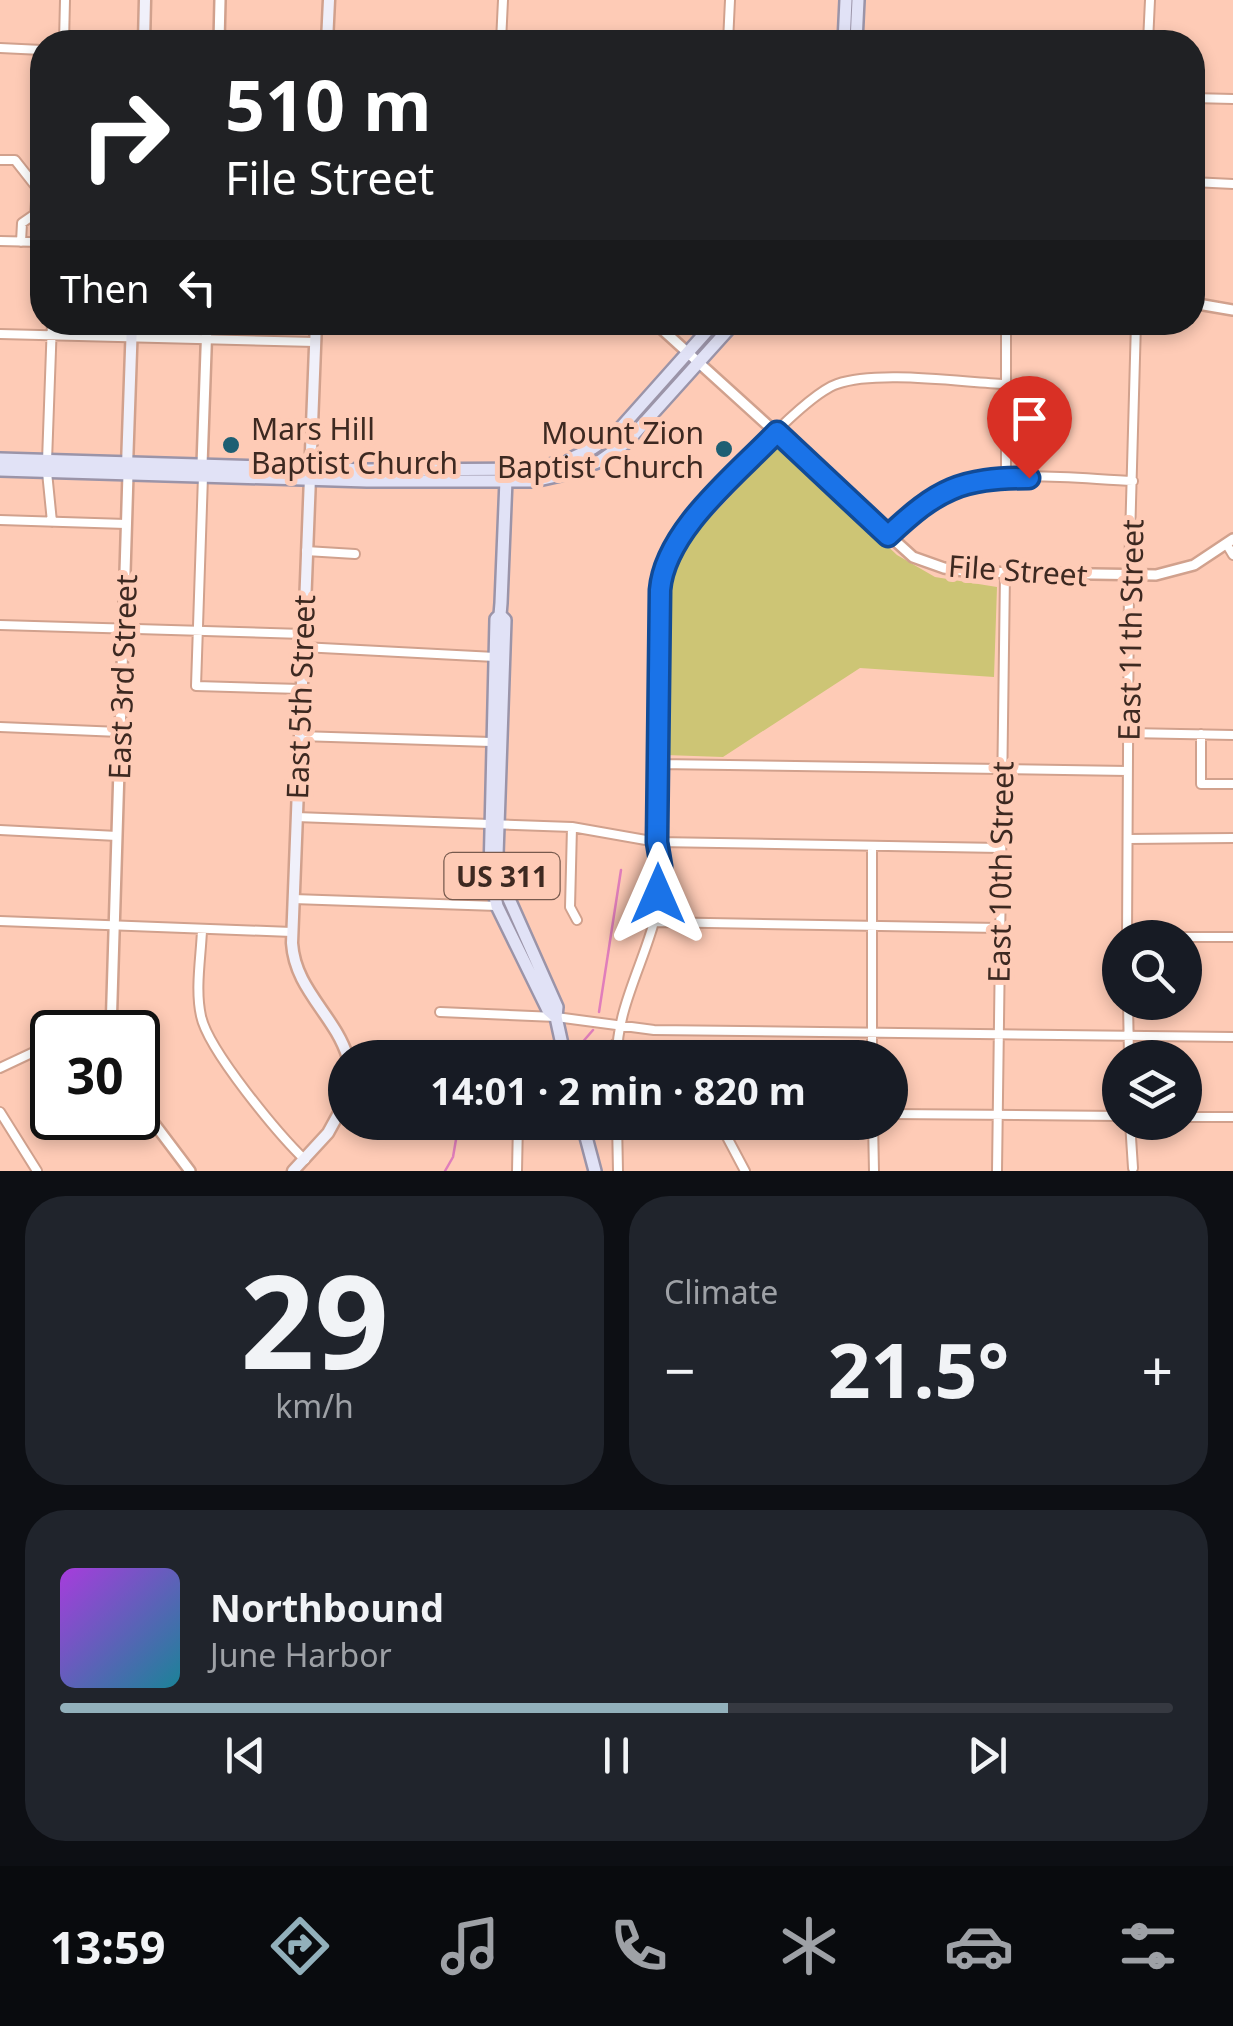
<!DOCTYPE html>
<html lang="en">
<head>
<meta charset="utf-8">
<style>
  :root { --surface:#171b24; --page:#20242c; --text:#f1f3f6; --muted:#9ea1a6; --line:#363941; --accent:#92b0bb }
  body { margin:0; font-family:"Noto Sans",sans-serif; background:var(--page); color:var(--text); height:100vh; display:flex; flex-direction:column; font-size:38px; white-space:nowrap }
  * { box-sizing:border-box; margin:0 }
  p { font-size:32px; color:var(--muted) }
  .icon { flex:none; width:55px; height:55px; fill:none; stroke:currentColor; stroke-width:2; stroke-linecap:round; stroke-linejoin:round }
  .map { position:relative; height:1171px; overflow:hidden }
  .panel { display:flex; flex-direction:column; gap:25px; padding:25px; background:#0d0f14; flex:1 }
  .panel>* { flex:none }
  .banner { position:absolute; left:30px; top:30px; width:1175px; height:305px; border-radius:40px; box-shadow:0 5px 15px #0003; background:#202124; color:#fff; overflow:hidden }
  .controls { position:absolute; left:1102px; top:920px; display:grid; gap:20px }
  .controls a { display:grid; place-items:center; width:100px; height:100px; border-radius:50%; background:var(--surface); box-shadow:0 5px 15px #0003; font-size:50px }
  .speed { position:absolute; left:30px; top:1010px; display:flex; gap:20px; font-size:50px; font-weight:700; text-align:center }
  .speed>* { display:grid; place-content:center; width:130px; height:130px; border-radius:50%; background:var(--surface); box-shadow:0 5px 15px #0003; line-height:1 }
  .speed .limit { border:5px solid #111; border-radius:15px; background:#fff; color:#111 }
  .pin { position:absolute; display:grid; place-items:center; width:85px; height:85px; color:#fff; margin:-102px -42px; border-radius:50% 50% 50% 0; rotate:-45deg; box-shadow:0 0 10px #0007 }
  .pin .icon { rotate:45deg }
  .me { position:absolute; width:110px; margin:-55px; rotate:0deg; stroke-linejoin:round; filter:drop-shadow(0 0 8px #0008) }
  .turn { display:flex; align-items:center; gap:35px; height:210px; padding:0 30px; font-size:45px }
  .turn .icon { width:130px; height:130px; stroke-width:2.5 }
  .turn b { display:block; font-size:70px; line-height:85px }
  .then { display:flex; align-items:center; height:95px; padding:0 30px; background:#0003; gap:20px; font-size:38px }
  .big { font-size:75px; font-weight:700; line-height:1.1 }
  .panel .tile { flex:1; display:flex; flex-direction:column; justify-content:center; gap:15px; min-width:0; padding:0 35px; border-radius:40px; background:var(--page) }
  .panel .dial { align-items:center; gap:0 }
  .dial b { font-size:130px; line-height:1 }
  .song { display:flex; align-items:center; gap:30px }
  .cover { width:120px; height:120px; border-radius:15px; background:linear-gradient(135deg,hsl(280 70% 55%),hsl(190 70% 35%)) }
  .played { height:10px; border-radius:5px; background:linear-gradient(90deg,var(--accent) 60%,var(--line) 60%) }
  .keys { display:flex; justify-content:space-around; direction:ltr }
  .heat { display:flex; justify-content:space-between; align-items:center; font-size:55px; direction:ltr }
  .panel .tiles { flex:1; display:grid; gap:25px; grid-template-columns:1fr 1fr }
  .tile:last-child { grid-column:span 2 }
  .trip { position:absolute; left:328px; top:1040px; width:580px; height:100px; border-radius:50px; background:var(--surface); box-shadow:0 5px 15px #0003; font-weight:700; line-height:100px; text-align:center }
  .dock { display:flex; height:160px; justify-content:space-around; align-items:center; background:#090b0e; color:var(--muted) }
  .dock .icon { width:70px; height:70px }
  .dock .active { color:var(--accent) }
  .dock b { font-size:45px; color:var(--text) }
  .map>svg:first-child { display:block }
  .green { fill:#cdc575 }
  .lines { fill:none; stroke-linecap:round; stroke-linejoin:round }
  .stream { stroke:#e07ebb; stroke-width:2.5 }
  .minor-casing { stroke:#d1a18d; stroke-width:12 }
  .tertiary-casing { stroke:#d1a18d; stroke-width:14 }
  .secondary-casing { stroke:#d1a18d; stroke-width:15 }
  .primary-casing { stroke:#9b94a8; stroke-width:16 }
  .minor { stroke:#fff; stroke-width:8 }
  .tertiary { stroke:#fff; stroke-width:9 }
  .secondary { stroke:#f0f0fa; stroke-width:10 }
  .primary { stroke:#e1e2f6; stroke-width:11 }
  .route-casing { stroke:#114b97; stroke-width:25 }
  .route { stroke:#1a73e8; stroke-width:18 }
  .poi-dot { fill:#1e5f73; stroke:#fecbb6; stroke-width:4 }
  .labels { text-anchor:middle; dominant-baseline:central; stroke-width:10; stroke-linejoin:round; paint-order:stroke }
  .shield { fill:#fecbb6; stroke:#775a4e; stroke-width:2.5 }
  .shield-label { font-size:28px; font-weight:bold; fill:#3d2921 }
  .poi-label { font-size:30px; fill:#3d2921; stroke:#fecbb6; text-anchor:start }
  .street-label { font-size:30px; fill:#3d2921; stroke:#fecbb6 }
</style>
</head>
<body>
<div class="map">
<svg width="1233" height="1171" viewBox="0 0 1233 1171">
  <rect width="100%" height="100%" fill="#fecbb6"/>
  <path class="green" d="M780 444 897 555 935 577 997 587 994 677 860 668 723 757 665 755 673 570 684 545Z"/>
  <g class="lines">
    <path class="stream" d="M599 1012 621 870
      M574 1052 593 1030
      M445 1171 453 1157 459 1122"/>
    <g class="minor-casing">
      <path id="minor" d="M64 42 65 0
        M501 42 503 0
        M728 42 730 0
        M1148 42 1150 0
        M0 48 42 50
        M1192 98 1233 99
        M0 160H15L37 188 35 214 22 223 21 242
        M1192 182 1233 184
        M0 241 42 242
        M1136 322 1129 575 1127 937H1233
        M0 334 315 342
        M47 461 52 322
        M47 472 52 522
        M203 476 196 686 301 689
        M1006 478V322
        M0 520 126 524
        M888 536C903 522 917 506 935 496 986 465 1075 479 1133 481
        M1227 545 1233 555
        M306 551 355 554
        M0 625 303 634
        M302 647 495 657
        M0 727 120 732
        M1128 733 1233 735
        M1201 734V784H1233
        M299 736 491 742
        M659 764 1128 771
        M296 817 572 827 657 842 1000 848
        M572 827 570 907 577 920
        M0 830 117 836
        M1128 839 1233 838
        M872 846V1058
        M293 899 497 906
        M0 921 292 932
        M654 922 999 928
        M202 930C201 957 195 989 201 1016 208 1050 279 1135 305 1160
        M1128 1002 1129 1058
        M440 1012 556 1017 654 1030 1233 1037
        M601 1058 616 1043
        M617 1058C616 985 679 916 657 842L660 590 663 566 673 545C700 510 801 396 837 384 877 370 960 382 1005 384
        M0 1068 36 1051 52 1048
        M0 1112 37 1171
        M890 1114 1120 1116
        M1185 1117H1233
        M617 1122 618 1171
        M719 1122 745 1171
        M873 1122 874 1171
        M1130 1122 1133 1168
        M517 1171 518 1122
        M997 1171 1005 573"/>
    </g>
    <g class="tertiary-casing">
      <path id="tertiary" d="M219 42 220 0
        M1192 303 1233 310
        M654 322 913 557 944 568 971 572 1156 575 1194 565 1233 539
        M202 465 207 322
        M111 1032 128 474
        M138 1102 190 1171"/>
    </g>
    <g class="secondary-casing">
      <path id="secondary" d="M144 42 145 0
        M327 42 329 0
        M316 322 292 943C295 990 335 1015 348 1058
        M127 466 132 322
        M293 1171 328 1133 345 1102"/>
    </g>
    <g class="primary-casing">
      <path id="primary" d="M844 42 846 0
        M856 42 858 0
        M0 459 367 470 532 469 566 461 593 448 617 432 715 322
        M0 470 367 481H534L570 473 600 461 627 442 735 322
        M506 480 501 603 500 615 496 619 490 874 497 906 548 1010 556 1017
        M500 615 505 620 497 855 505 890 557 1007 556 1017 565 1058
        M582 1122 595 1171"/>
    </g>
    <use href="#minor" class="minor"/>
    <use href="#tertiary" class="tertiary"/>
    <use href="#secondary" class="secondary"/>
    <use href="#primary" class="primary"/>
  </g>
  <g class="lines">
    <g class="route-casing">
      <path id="route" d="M658 894 661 866 657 842 660 590C665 530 737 474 777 432L888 536C938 489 960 478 1029 478"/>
    </g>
    <use href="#route" class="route"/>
  </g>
  <g class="poi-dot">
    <circle cx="231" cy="445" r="10"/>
    <circle cx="724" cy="449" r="10"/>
  </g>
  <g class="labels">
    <rect class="shield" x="444.5" y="853" width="115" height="46" rx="8"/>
    <g class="shield-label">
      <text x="502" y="876">US 311</text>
    </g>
    <g class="poi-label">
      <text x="251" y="428">Mars Hill<tspan x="251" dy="34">Baptist Church</tspan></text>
      <text x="704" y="432" text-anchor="end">Mount Zion<tspan x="704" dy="34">Baptist Church</tspan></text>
    </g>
    <g class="street-label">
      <text transform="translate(1018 570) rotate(4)">File Street</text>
      <text transform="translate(1130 630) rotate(-89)">East 11th Street</text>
      <text transform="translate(122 677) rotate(-88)">East 3rd Street</text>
      <text transform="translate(300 697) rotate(-88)">East 5th Street</text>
      <text transform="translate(1000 872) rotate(-89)">East 10th Street</text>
    </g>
  </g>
</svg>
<div class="controls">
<a><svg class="icon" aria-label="search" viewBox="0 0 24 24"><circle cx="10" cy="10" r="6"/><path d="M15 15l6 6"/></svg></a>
<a><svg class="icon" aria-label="layers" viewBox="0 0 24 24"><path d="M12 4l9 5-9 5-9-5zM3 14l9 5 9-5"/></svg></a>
</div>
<div class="speed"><div class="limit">30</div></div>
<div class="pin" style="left:1029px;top:478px;background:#d93025"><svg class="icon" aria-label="arrive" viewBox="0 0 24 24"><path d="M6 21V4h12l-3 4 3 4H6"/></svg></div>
<svg class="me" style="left:658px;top:894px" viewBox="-20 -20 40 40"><path d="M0-17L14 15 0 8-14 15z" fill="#1a73e8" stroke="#fff" stroke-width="4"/></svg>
<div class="trip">14:01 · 2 min · 820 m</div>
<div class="banner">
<div class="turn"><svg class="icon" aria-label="right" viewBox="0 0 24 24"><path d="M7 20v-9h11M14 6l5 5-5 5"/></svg><div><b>510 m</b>File Street</div></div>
<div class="then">Then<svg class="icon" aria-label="left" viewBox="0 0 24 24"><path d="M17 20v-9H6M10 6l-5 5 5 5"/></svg></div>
</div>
</div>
<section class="panel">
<div class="tiles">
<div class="tile dial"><b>29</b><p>km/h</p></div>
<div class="tile"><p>Climate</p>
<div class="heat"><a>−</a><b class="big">21.5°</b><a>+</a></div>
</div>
<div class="tile">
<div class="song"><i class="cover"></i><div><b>Northbound</b><p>June Harbor</p></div></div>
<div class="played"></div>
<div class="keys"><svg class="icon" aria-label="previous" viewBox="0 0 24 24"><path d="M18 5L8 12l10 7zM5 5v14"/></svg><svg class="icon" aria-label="pause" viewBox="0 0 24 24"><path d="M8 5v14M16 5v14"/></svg><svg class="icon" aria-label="next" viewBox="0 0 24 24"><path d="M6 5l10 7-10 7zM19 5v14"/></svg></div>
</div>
</div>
</section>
<nav class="dock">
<b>13:59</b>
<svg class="icon active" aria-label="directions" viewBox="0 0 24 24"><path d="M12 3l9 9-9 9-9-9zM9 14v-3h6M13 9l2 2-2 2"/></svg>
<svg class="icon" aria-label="music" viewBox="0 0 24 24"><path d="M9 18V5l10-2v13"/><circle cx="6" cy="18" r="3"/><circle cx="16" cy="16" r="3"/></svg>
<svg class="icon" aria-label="phone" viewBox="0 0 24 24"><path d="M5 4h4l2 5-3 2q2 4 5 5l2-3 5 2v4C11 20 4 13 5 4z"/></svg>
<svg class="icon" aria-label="climate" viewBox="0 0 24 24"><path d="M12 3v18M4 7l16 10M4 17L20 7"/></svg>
<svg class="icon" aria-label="car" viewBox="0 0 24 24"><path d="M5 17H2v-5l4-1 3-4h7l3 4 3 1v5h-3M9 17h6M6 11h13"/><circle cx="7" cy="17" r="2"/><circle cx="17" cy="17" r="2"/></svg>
<svg class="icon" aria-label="filters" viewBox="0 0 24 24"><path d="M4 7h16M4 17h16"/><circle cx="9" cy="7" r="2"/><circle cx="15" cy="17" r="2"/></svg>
</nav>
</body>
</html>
